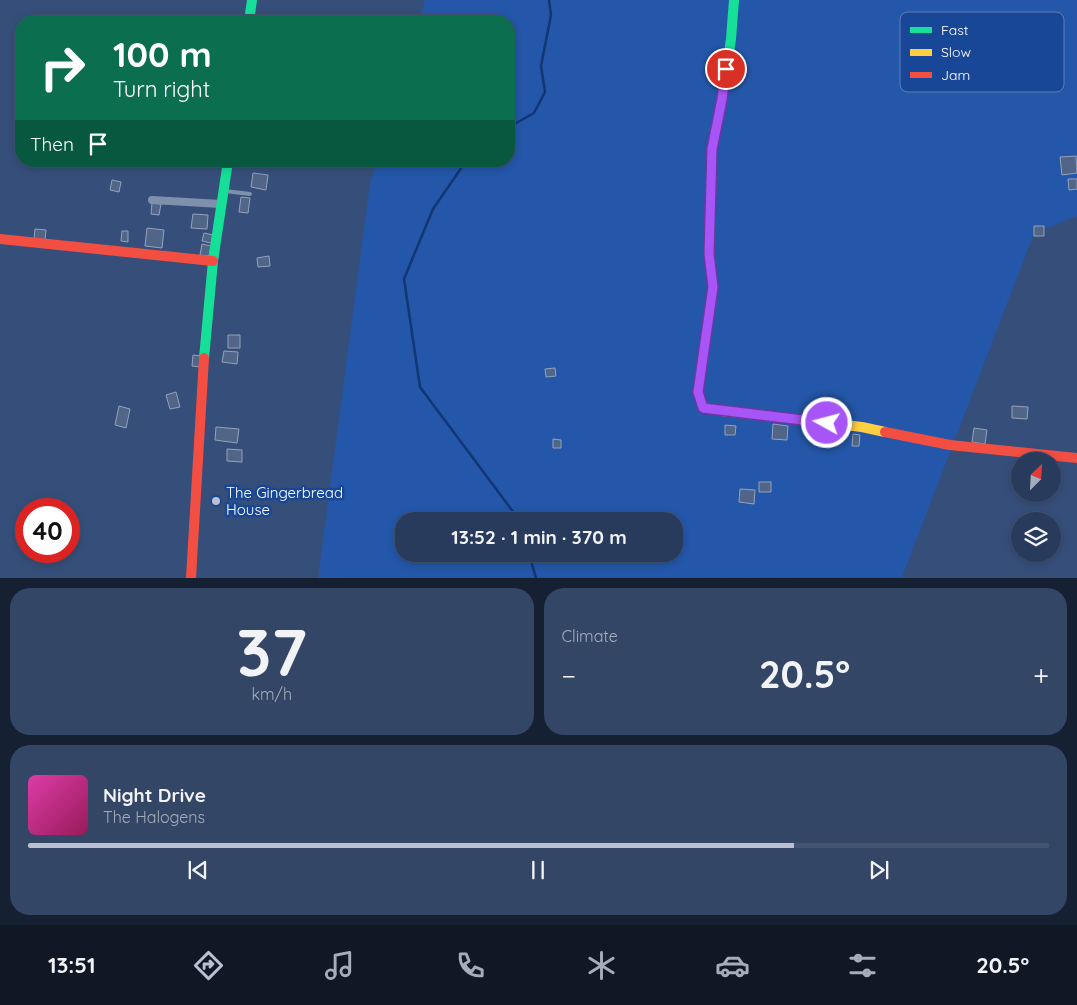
<!DOCTYPE html>
<html lang="en">
<head>
<meta charset="utf-8">
<style>
  :root { --surface:#283b5c; --page:#344665; --text:#f1f3f6; --muted:#a5adbb; --line:#445572; --accent:#b9c1d0 }
  body { margin:0; font-family:Quicksand,sans-serif; background:var(--page); color:var(--text); height:100vh; display:flex; flex-direction:column; font-size:19px; white-space:nowrap }
  * { box-sizing:border-box; margin:0 }
  p { font-size:16px; color:var(--muted) }
  .icon { flex:none; width:28px; height:28px; fill:none; stroke:currentColor; stroke-width:2; stroke-linecap:round; stroke-linejoin:round }
  .map { position:relative; height:578px; overflow:hidden }
  .side { display:flex; flex-direction:column; gap:10px; padding:10px; background:#162033; flex:1 }
  .side>* { flex:none }
  .banner { position:absolute; left:15px; top:15px; width:500px; height:152px; border-radius:20px; box-shadow:0 2px 8px #0003,0 0 0 1px var(--line); background:#0b6e4f; color:#fff; overflow:hidden }
  .needle { width:32px; rotate:24deg }
  .tools { position:absolute; left:1011px; top:452px; display:grid; gap:10px }
  .tools a { display:grid; place-items:center; width:50px; height:50px; border-radius:50%; background:var(--surface); box-shadow:0 2px 8px #0003,0 0 0 1px var(--line); font-size:25px }
  .speed { position:absolute; left:15px; top:498px; display:flex; gap:10px; font-size:25px; font-weight:700; text-align:center }
  .speed>* { display:grid; place-content:center; width:65px; height:65px; border-radius:50%; background:var(--surface); box-shadow:0 2px 8px #0003,0 0 0 1px var(--line); line-height:1 }
  .speed .limit { border:8px solid #d22; background:#fff; color:#111 }
  .pin { position:absolute; display:grid; place-items:center; width:42px; height:42px; color:#fff; margin:-21px; border:2px solid #fff; border-radius:50%; box-shadow:0 1px 5px #0007 }
  .me { position:absolute; width:55px; margin:-28px; rotate:277deg; stroke-linejoin:round; filter:drop-shadow(0 0 4px #0008) }
  .turn { display:flex; align-items:center; gap:18px; height:105px; padding:0 15px; font-size:22px }
  .turn .icon { width:65px; height:65px; stroke-width:2.5 }
  .turn b { display:block; font-size:35px; line-height:42px }
  .then { display:flex; align-items:center; height:48px; padding:0 15px; background:#0003; gap:10px; font-size:19px }
  .big { font-size:38px; font-weight:700; line-height:1.1 }
  .side .widget { flex:1; display:flex; flex-direction:column; justify-content:center; gap:8px; min-width:0; padding:0 18px; border-radius:20px; background:var(--page) }
  .side .dial { align-items:center; gap:0 }
  .dial b { font-size:65px; line-height:1 }
  .song { display:flex; align-items:center; gap:15px }
  .cover { width:60px; height:60px; border-radius:8px; background:linear-gradient(135deg,hsl(320 70% 55%),hsl(330 70% 35%)) }
  .played { height:5px; border-radius:2px; background:linear-gradient(90deg,var(--accent) 75%,var(--line) 75%) }
  .keys { display:flex; justify-content:space-around; direction:ltr }
  .heat { display:flex; justify-content:space-between; align-items:center; font-size:28px; direction:ltr }
  .side .tiles { flex:1; display:grid; gap:10px; grid-template-columns:1fr 1fr }
  .widget:last-child { grid-column:span 2 }
  .trip { position:absolute; left:395px; top:512px; width:288px; height:50px; border-radius:20px; background:var(--surface); box-shadow:0 2px 8px #0003,0 0 0 1px var(--line); font-weight:700; line-height:50px; text-align:center }
  .dock { display:flex; height:80px; justify-content:space-around; align-items:center; background:#101825; color:var(--muted) }
  .dock .icon { width:35px; height:35px }
  .dock .on { color:var(--accent) }
  .dock b { font-size:22px; color:var(--text) }
  .map>svg:first-child { display:block }
  .green { fill:#2457a9; fill-rule:evenodd }
  .lines { fill:none; stroke-linecap:round; stroke-linejoin:round }
  .stream { stroke:#133675; stroke-width:2.5 }
  .building { fill:#506587; stroke:#94a2ba }
  .lane { stroke:#7f90ad; stroke-width:4 }
  .street { stroke:#7f90ad; stroke-width:8 }
  .fast { stroke:#16e098; stroke-width:10 }
  .slow { stroke:#ffcf43; stroke-width:10 }
  .jam { stroke:#f24e42; stroke-width:10 }
  .route-casing { stroke:#6d37a1; stroke-width:12 }
  .route { stroke:#a855f7; stroke-width:9 }
  .poi-dot { fill:#b9c1d0; stroke:#194797; stroke-width:2 }
  .labels { text-anchor:middle; dominant-baseline:central; stroke-width:5; stroke-linejoin:round; paint-order:stroke }
  .poi-label { font-size:15px; fill:#fff; stroke:#194797; text-anchor:start }
  .key { fill:#194797; stroke:#5e7eb6; stroke-width:1 }
  .key-label { font-size:14px; fill:#fff }
</style>
</head>
<body>
<div class="map">
<svg width="1077" height="578" viewBox="0 0 1077 578">
  <rect width="100%" height="100%" fill="#364f7a"/>
  <path class="green" d="M425 0H1077V216L1034 233 902 577 318 578 370 183 377 161H509V21H419ZM404 521H674V554H404Z"/>
  <g class="lines">
    <path class="stream" d="M509 127 534 113 545 92 541 66 551 15 549 0
      M466 161 433 209 404 279 420 387 520 521
      M529 554 536 578"/>
  </g>
  <path class="building" d="M1076 156 1077 173 1062 175 1060 157Z
    M199 161H218L216 167 199 164Z
    M253 173 268 175 266 190 251 187Z
    M1068 179H1077V189L1069 190Z
    M112 180 121 182 119 192 110 190Z
    M241 197 250 198 248 213 239 212Z
    M152 203 161 204 159 215 151 214Z
    M193 214 208 215 207 229 191 228Z
    M1034 226H1044V236H1034Z
    M147 228 164 230 162 248 145 246Z
    M35 229 46 230 45 240 34 239Z
    M122 231H128V242L121 241Z
    M204 233 213 235 211 243 202 241Z
    M202 244 211 246 209 256 200 255Z
    M269 256 270 266 258 267 257 258Z
    M228 335H240V348H228Z
    M224 351 238 352 237 364 222 362Z
    M193 355 202 356 201 367 192 366Z
    M555 368 556 376 546 377 545 369Z
    M176 392 180 407 170 409 166 395Z
    M119 406 130 409 126 428 115 425Z
    M1012 406 1028 407 1027 419 1012 418Z
    M773 424 788 426 787 440 772 439Z
    M725 425 736 426 735 435H725Z
    M216 427 239 429 237 443 215 440Z
    M974 428 987 430 985 444 972 442Z
    M853 434 860 435 859 446H852Z
    M553 439 561 440V448H553Z
    M227 449 242 450V462L227 461Z
    M759 482H771V492H759Z
    M740 489 755 490 754 504 739 502Z"/>
  <g class="lines">
    <path class="lane" d="M225 191 250 194"/>
    <path class="street" d="M152 200 221 204"/>
    <path class="fast" d="M249 21 252 0
      M204 358 213 261 228 161
      M698 393 713 287 709 254 712 149 722 99 731 39 734 0"/>
    <path class="slow" d="M698 393 703 407 722 411 862 427 885 432"/>
    <path class="jam" d="M0 239 213 261
      M885 432 950 445 1077 458
      M191 578 204 358"/>
  </g>
  <g class="lines">
    <g class="route-casing">
      <path id="route" d="M726 69 722 99 712 149 709 254 713 287 698 392 703 408 827 423"/>
    </g>
    <use href="#route" class="route"/>
  </g>
  <circle class="poi-dot" cx="216" cy="501" r="5"/>
  <g class="labels">
    <g class="poi-label">
      <text x="226" y="492">The Gingerbread<tspan x="226" dy="17">House</tspan></text>
    </g>
  </g>
  <rect x="900" y="12" width="164" height="80" rx="8" class="key"/>
  <rect x="910" y="27" width="22" height="6" fill="#16e098"/>
  <rect x="910" y="49" width="22" height="7" fill="#ffcf43"/>
  <rect x="910" y="72" width="22" height="6" fill="#f24e42"/>
  <g class="key-label">
    <text x="941" y="35">Fast</text>
    <text x="941" y="57">Slow</text>
    <text x="941" y="80">Jam</text>
  </g>
</svg>
<div class="tools">
<a><svg class="needle" viewBox="-14 -14 28 28"><path d="M0-13l5 13h-10z" fill="#e53935"/><path d="M0 13l5-13h-10z" fill="#a5adbb"/></svg></a>
<a><svg class="icon" aria-label="layers" viewBox="0 0 24 24"><path d="M12 4l9 5-9 5-9-5zM3 14l9 5 9-5"/></svg></a>
</div>
<div class="speed"><div class="limit">40</div></div>
<div class="pin" style="left:726px;top:69px;background:#d93025"><svg class="icon" aria-label="arrive" viewBox="0 0 24 24"><path d="M6 21V4h12l-3 4 3 4H6"/></svg></div>
<svg class="me" style="left:827px;top:423px" viewBox="-20 -20 40 40"><circle r="17" fill="#a855f7" stroke="#fff" stroke-width="3"/><path d="M0-11L8 9 0 5-8 9z" fill="#fff"/></svg>
<div class="trip">13:52 · 1 min · 370 m</div>
<div class="banner">
<div class="turn"><svg class="icon" aria-label="right" viewBox="0 0 24 24"><path d="M7 20v-9h11M14 6l5 5-5 5"/></svg><div><b>100 m</b>Turn right</div></div>
<div class="then">Then<svg class="icon" aria-label="arrive" viewBox="0 0 24 24"><path d="M6 21V4h12l-3 4 3 4H6"/></svg></div>
</div>
</div>
<section class="side">
<div class="tiles">
<div class="widget dial"><b>37</b><p>km/h</p></div>
<div class="widget"><p>Climate</p>
<div class="heat"><a>−</a><b class="big">20.5°</b><a>+</a></div>
</div>
<div class="widget">
<div class="song"><i class="cover"></i><div><b>Night Drive</b><p>The Halogens</p></div></div>
<div class="played"></div>
<div class="keys"><svg class="icon" aria-label="previous" viewBox="0 0 24 24"><path d="M18 5L8 12l10 7zM5 5v14"/></svg><svg class="icon" aria-label="pause" viewBox="0 0 24 24"><path d="M8 5v14M16 5v14"/></svg><svg class="icon" aria-label="next" viewBox="0 0 24 24"><path d="M6 5l10 7-10 7zM19 5v14"/></svg></div>
</div>
</div>
</section>
<nav class="dock">
<b>13:51</b>
<svg class="icon on" aria-label="directions" viewBox="0 0 24 24"><path d="M12 3l9 9-9 9-9-9zM9 14v-3h6M13 9l2 2-2 2"/></svg>
<svg class="icon" aria-label="music" viewBox="0 0 24 24"><path d="M9 18V5l10-2v13"/><circle cx="6" cy="18" r="3"/><circle cx="16" cy="16" r="3"/></svg>
<svg class="icon" aria-label="phone" viewBox="0 0 24 24"><path d="M5 4h4l2 5-3 2q2 4 5 5l2-3 5 2v4C11 20 4 13 5 4z"/></svg>
<svg class="icon" aria-label="climate" viewBox="0 0 24 24"><path d="M12 3v18M4 7l16 10M4 17L20 7"/></svg>
<svg class="icon" aria-label="car" viewBox="0 0 24 24"><path d="M5 17H2v-5l4-1 3-4h7l3 4 3 1v5h-3M9 17h6M6 11h13"/><circle cx="7" cy="17" r="2"/><circle cx="17" cy="17" r="2"/></svg>
<svg class="icon" aria-label="filters" viewBox="0 0 24 24"><path d="M4 7h16M4 17h16"/><circle cx="9" cy="7" r="2"/><circle cx="15" cy="17" r="2"/></svg>
<b>20.5°</b>
</nav>
</body>
</html>
